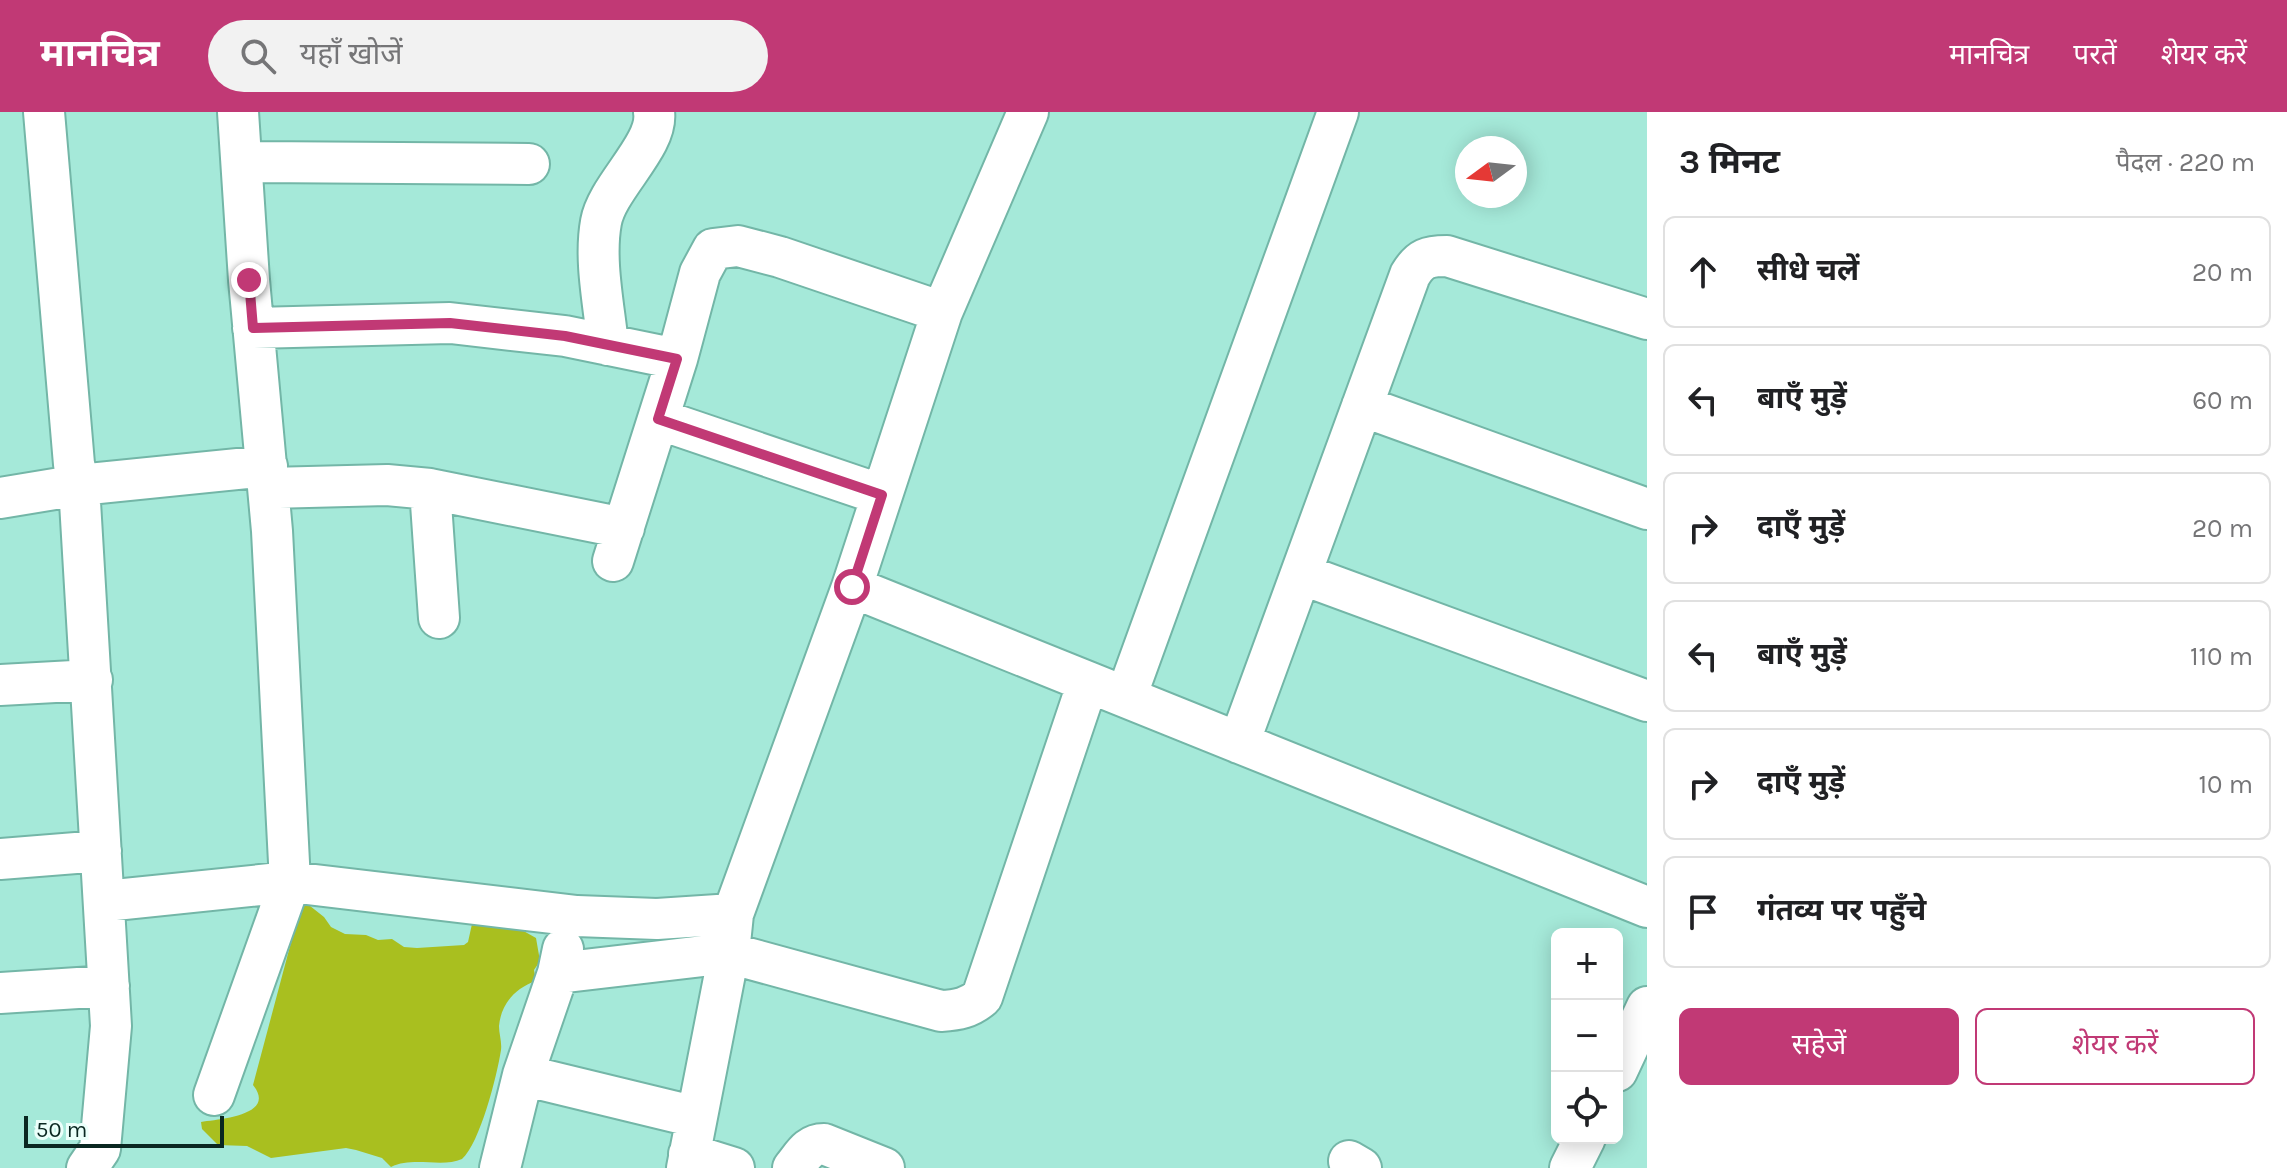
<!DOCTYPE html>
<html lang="hi">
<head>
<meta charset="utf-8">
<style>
  :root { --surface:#fff; --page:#f2f2f2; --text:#202124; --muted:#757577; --line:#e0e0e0; --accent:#c13975 }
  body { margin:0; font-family:Karla,"Noto Sans Devanagari",sans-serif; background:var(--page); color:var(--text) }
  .controls { position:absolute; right:24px; bottom:24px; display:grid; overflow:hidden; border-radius:12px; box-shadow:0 4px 20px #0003 }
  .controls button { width:72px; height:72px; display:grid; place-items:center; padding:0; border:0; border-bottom:2px solid var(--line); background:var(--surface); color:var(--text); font:40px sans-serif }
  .compass { position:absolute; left:1455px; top:24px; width:72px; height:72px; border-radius:50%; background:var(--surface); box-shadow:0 4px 20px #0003; rotate:255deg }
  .scale { position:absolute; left:24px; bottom:20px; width:200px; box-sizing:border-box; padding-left:8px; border:4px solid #0a2721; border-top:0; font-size:22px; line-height:28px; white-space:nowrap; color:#0a2721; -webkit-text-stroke:6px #ebfffa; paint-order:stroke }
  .stop { position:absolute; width:24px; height:24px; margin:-18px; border:6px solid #c13975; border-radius:50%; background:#fff }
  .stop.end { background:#c13975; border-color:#fff; box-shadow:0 2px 8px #0008 }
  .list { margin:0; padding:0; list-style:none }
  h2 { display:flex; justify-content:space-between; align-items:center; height:104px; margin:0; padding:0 32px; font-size:34px }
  h2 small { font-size:26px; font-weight:400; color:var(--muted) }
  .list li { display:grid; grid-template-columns:52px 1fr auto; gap:24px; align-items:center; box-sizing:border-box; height:112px; margin:0 16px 16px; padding:0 16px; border:2px solid var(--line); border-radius:12px }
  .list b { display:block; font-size:30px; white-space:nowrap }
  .list em { font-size:26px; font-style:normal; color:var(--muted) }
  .actions { display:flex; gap:16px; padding:24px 32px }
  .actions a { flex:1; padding:18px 0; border:2px solid var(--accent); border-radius:12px; text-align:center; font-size:28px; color:var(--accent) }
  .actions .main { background:var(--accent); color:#fff }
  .icon { flex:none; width:44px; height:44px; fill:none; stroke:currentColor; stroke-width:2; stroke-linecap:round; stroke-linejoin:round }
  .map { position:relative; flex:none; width:1647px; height:1056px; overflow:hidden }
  header { display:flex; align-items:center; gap:48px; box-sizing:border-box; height:112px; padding:0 40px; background:var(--accent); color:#fff }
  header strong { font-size:38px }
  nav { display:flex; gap:44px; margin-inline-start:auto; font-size:28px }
  .search { width:560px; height:72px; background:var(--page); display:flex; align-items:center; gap:20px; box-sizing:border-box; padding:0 28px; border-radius:44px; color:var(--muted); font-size:30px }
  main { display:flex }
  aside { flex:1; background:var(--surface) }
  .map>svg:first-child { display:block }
  .water { fill:#a9bf1f }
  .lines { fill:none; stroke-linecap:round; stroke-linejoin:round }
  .minor-casing { stroke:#73b6a7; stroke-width:44 }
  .minor { stroke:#fff; stroke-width:40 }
  .route { stroke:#c13975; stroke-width:10 }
</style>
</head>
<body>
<header>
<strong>मानचित्र</strong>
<div class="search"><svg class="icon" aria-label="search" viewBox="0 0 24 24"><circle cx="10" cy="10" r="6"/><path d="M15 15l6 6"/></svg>यहाँ खोजें</div>
<nav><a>मानचित्र</a><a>परतें</a><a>शेयर करें</a></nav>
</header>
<main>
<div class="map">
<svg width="1647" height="1056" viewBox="0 0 1647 1056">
  <rect width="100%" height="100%" fill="#a5e9d9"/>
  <path class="water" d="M 305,790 L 324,805 L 331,815 L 345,822 L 366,823 L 378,828 L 392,827 L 404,835 L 417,836 L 464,833 L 468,830 L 472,812 L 477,808 L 506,809 L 536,826 L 540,849 L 534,858 L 536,869 C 515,876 501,892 499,914 C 499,922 502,930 501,938 C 497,964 480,1031 462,1047 C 442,1056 413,1044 391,1055 L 382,1046 L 356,1038 L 346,1036 L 271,1046 L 247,1034 L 218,1033 L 202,1017 L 201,1010 C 221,1007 277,1003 253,973 L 301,793 Z"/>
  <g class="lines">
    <defs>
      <path id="minor" d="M 44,0 L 74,352 L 79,373 L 111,914 L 100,1037 L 87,1056
        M 242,50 L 529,52
        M 253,216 L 450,211 L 565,224 L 677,247 L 700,161 L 713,137 L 738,134 L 780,145 L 942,200
        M 608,233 C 604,194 594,148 601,110 C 607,75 659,33 654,0
        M 1362,294 L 1647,397
        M 658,307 L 882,383
        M 269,376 L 387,373 L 430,377 L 624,416
        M 430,377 L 439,506
        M 0,386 L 79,373 L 267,354
        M 613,449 L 677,247
        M 1301,462 L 1647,589
        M 852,475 L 1647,795
        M 0,573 L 92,568
        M 1126,585 L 1338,0
        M 1239,631 L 1410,163 C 1420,146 1428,144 1447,144 L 1647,207
        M 0,747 L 101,739
        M 105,789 L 290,770 L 577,804 L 657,807 L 733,802
        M 558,861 L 729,841 L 941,899 C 958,898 969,896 982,885 L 1088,570
        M 0,881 L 109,874
        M 1617,959 L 1647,895
        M 523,963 L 696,1005
        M 214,983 L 290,770 L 272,419 L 249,168 L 238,0
        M 689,1042 L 734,1056
        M 1349,1049 L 1361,1056
        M 500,1056 L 523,963 L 558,861 L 563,837
        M 687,1056 L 729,841 L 733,802 L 852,475 L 942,200 L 1028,0
        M 793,1056 C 803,1044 808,1032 824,1032 L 884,1056
        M 1570,1056 L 1585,1026"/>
    </defs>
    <use href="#minor" class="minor-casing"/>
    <use href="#minor" class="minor"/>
  </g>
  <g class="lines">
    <path class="route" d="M 249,168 L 253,216 L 450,211 L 565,224 L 677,247 L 658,307 L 882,383 L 852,475"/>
  </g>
</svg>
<div class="controls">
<button>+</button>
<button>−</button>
<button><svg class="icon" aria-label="locate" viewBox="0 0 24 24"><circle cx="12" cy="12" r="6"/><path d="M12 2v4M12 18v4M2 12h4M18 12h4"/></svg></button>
</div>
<svg class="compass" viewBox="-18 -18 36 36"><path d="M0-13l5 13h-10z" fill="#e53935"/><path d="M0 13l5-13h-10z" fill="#757577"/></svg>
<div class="scale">50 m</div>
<div class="stop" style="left:852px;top:475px"></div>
<div class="stop end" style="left:249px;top:168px"></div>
</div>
<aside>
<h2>3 मिनट<small>पैदल · 220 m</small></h2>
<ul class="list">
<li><svg class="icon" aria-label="ahead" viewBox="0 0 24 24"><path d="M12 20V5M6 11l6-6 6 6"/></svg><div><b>सीधे चलें</b></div><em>20 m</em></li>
<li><svg class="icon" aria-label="left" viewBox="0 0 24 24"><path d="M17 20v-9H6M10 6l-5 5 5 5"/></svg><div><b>बाएँ मुड़ें</b></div><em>60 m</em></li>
<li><svg class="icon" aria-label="right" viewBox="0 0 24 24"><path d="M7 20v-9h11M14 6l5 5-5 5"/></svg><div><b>दाएँ मुड़ें</b></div><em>20 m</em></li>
<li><svg class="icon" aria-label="left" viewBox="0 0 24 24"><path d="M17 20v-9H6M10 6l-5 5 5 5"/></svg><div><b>बाएँ मुड़ें</b></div><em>110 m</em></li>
<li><svg class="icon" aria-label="right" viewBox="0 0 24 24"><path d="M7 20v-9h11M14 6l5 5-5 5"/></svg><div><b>दाएँ मुड़ें</b></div><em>10 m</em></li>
<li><svg class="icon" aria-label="arrive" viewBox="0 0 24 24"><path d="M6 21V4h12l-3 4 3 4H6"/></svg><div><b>गंतव्य पर पहुँचे</b></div></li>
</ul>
<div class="actions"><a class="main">सहेजें</a><a>शेयर करें</a></div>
</aside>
</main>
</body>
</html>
